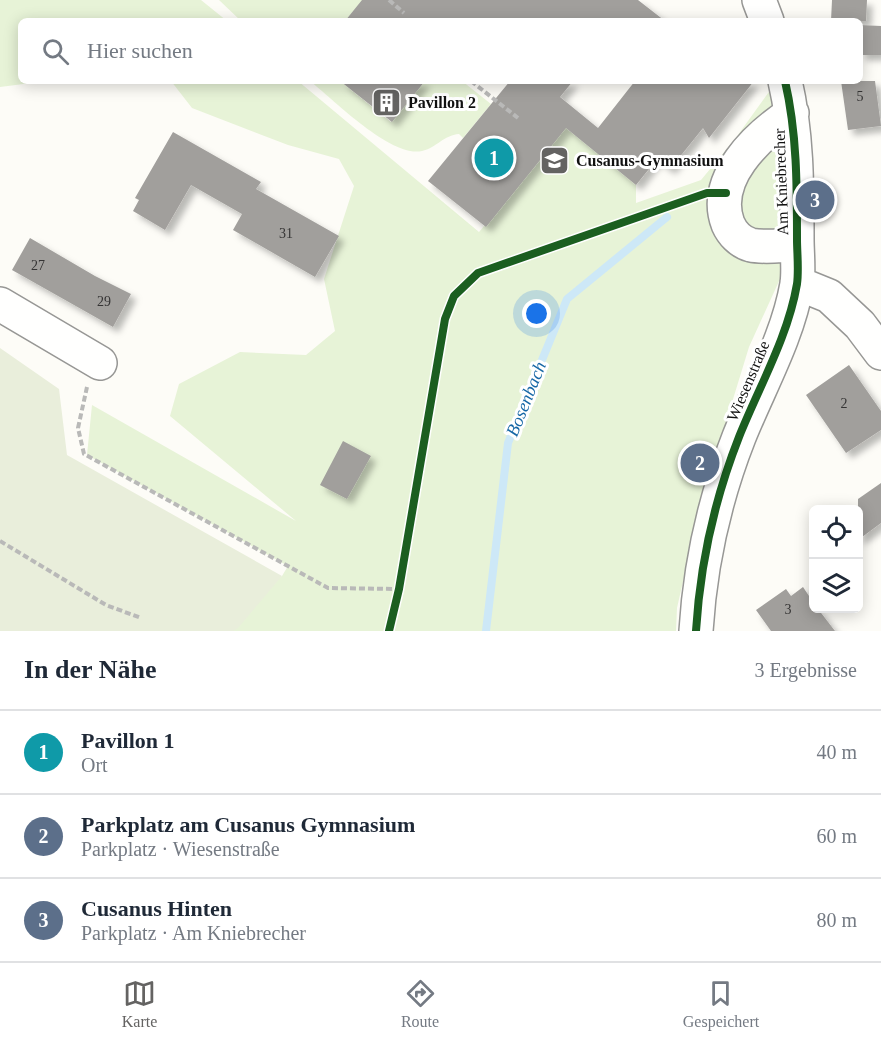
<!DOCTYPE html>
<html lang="de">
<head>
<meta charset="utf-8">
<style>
  :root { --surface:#fff; --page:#f6f6f7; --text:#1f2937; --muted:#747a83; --line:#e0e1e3; --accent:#646362 }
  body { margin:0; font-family:Georgia,serif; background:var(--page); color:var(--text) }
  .controls { position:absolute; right:18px; bottom:18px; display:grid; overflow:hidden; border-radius:9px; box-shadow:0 3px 15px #0003 }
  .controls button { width:54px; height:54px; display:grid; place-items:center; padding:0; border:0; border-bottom:2px solid var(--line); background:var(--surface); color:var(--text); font:30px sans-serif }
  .you { position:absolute; left:537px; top:314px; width:21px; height:21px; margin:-15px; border:4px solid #fff; border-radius:50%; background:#1a73e8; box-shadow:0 0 0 9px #1a73e833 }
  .badge { display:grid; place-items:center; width:39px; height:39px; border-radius:50%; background:var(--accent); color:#fff; font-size:20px; font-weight:700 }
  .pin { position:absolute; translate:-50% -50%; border:3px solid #fff; box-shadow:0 2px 6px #0006 }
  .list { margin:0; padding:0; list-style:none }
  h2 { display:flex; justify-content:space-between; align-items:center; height:78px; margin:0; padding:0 24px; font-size:26px }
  h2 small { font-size:20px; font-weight:400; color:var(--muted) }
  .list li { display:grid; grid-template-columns:39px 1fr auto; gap:18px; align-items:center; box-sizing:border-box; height:84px; padding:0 24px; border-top:2px solid var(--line) }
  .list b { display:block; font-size:22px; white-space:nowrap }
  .list p { margin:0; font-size:20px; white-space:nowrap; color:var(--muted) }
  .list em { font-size:20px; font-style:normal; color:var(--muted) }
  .icon { flex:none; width:33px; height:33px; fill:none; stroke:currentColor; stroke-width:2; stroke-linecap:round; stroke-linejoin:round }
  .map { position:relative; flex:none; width:881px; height:631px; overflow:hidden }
  .search { position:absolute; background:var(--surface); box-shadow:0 3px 15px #0003; left:18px; right:18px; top:18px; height:66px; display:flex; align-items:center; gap:15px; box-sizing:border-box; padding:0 21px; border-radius:9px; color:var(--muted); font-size:22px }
  .sheet { height:330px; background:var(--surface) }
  nav { display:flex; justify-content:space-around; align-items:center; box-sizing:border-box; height:84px; border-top:2px solid var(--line); background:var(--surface); font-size:16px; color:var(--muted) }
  nav a { display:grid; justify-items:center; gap:3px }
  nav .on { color:var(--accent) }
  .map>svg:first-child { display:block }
  .green { fill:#e7f3d7 }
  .cemetery { fill:#e9eedb }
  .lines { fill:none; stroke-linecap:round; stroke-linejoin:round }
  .stream { stroke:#cde8f7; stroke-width:8 }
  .building { fill:#a19f9c; filter:url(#shadow) }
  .minor-casing { stroke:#979795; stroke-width:36 }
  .path { stroke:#b9b9b8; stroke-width:4; stroke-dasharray:6 3; stroke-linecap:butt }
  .minor { stroke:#fffffe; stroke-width:33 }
  .cycleway-casing { stroke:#fff; stroke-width:11 }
  .cycleway { stroke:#1b5e20; stroke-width:8 }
  .labels { text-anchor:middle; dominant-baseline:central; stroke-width:6; stroke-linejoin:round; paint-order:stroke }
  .number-label { font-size:14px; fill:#353434 }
  .poi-label { font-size:16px; font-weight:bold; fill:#111; stroke:#fff; text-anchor:start }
  .street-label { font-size:16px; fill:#111; stroke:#fff }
  .water-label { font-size:18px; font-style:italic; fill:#1768a6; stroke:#fff }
</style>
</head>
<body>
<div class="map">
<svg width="881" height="631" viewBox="0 0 881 631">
  <defs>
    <filter id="shadow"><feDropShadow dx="5.5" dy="5.5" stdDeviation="3" flood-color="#0004"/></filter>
  </defs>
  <rect width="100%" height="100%" fill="#fdfcf7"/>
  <path class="green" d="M 0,0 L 201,0 L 227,21 L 21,21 L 21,81 L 47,81 L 0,87 Z
    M 219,0 L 363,0 L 345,21 L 241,21 Z
    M 171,81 L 298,81 L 479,232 L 548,151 L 544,110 L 636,185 L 636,203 L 701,180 L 735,139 L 776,82 L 783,237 L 780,279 L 749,347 L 700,507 L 677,608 L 676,631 L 215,631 L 282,576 L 288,566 L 87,455 L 92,405 L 296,521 L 170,416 L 179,384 L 240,352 L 306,355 L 335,331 L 324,279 L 354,186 L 339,159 L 288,145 L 192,108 Z
    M 310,81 L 340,81 L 391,122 L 425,81 L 462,81 L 491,104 L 463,138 L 459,134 C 444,135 436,148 422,151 C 391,158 334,100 310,81 Z"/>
  <path class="cemetery" d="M 0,348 L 59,389 L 67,455 L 282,576 L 238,628 L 233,631 L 0,631 Z"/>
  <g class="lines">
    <path class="stream" d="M 486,631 L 508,443 L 567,299 L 667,217"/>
  </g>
  <path class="building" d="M 362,0 L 638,0 L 665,21 L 345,21 Z
    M 832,0 L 867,0 L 866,21 L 831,21 Z
    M 860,25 L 881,26 L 881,55 L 860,55 Z
    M 340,81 L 425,81 L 392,122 Z
    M 510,81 L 573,81 L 560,97 L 598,128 L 635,81 L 754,81 L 709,138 L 703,128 L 670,169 L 657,159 L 636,185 L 566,128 L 486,227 L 428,181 Z
    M 841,81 L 875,81 L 881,126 L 848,130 Z
    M 173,132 L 261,182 L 256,189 L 339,236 L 315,277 L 233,230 L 242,214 L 191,185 L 165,230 L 133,211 L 139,200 L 135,198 Z
    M 30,238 L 95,276 L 131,294 L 113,327 L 12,270 Z
    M 849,365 L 881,411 L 881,430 L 846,453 L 806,395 Z
    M 343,441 L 371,456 L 347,499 L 320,485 Z
    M 881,483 L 881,523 L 858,540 L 858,499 Z
    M 803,587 L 813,602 L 813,609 L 818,609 L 835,631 L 771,631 L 756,610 L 786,589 L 791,596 Z"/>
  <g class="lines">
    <defs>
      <path id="minor" d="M 759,0 L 767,21
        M 792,113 C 757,136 711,179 728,224 C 732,233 740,242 751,245 C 764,248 783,245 797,245
        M 797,283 L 829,296 L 860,325 L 881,353
        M 0,304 L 100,363
        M 696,631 C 700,566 715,498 739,437 C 759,387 788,337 797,284 C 799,270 797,253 797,239 C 797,185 797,133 785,81"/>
    </defs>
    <use href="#minor" class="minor-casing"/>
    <path class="path" d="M 389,0 L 404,13
      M 471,81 L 518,118
      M 87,387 L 78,428 L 84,454 L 328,588 L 399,589
      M 0,541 L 106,605 L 141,618"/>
    <use href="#minor" class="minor"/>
    <defs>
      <path id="cycleway" d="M 389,631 L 399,589 L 445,319 L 454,296 L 478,273 L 707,193 L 726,193
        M 696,631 C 700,566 715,498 739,437 C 759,387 788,337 797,284 C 799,270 797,253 797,239 C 797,185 797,133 785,81"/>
    </defs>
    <use href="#cycleway" class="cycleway-casing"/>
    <use href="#cycleway" class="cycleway"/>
  </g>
  <defs>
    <symbol id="building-square" viewBox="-11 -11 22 22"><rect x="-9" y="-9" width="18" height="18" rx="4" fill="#646362" stroke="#fff"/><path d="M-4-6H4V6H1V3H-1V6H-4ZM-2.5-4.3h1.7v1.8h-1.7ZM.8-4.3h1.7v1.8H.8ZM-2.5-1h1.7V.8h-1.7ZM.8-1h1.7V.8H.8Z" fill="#fff"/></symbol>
    <symbol id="school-square" viewBox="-11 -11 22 22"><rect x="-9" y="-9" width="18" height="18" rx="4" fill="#646362" stroke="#fff"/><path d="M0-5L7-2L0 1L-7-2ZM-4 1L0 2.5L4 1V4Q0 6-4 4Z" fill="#fff"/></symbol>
  </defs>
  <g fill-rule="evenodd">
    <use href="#building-square" x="370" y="86" width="33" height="33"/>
    <use href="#school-square" x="538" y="144" width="33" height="33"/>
  </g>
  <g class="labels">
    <g class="number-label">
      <text x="860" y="96">5</text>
      <text x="286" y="233">31</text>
      <text x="38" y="265">27</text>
      <text x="104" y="301">29</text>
      <text x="844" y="403">2</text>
      <text x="788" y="609">3</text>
    </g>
    <g class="poi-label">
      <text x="408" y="102">Pavillon 2</text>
      <text x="576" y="160">Cusanus-Gymnasium</text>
    </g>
    <g class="street-label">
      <text transform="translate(781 182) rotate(-92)">Am Kniebrecher</text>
      <text transform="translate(748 381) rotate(-67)">Wiesenstraße</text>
    </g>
    <g class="water-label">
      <text transform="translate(526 399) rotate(-68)">Bosenbach</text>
    </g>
  </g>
</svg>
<div class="controls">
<button><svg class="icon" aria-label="locate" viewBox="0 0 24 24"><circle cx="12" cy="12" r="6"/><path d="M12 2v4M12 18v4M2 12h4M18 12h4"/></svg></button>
<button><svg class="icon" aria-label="layers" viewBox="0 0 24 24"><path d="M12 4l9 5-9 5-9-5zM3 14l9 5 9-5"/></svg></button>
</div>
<div class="you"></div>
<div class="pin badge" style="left:494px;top:158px;background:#0f9aa8">1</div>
<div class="pin badge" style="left:700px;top:463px;background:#5c6f8a">2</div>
<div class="pin badge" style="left:815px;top:200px;background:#5c6f8a">3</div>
<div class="search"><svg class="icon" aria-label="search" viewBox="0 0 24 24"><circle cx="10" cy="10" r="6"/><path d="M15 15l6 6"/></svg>Hier suchen</div>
</div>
<section class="sheet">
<h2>In der Nähe<small>3 Ergebnisse</small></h2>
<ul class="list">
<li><span class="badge" style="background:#0f9aa8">1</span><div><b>Pavillon 1</b><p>Ort</p></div><em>40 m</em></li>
<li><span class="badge" style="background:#5c6f8a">2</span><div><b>Parkplatz am Cusanus Gymnasium</b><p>Parkplatz · Wiesenstraße</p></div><em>60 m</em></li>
<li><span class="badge" style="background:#5c6f8a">3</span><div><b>Cusanus Hinten</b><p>Parkplatz · Am Kniebrecher</p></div><em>80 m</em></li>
</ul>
</section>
<nav>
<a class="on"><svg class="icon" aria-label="map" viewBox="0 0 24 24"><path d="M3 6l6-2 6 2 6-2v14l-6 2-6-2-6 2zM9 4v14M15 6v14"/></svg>Karte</a>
<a><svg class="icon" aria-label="directions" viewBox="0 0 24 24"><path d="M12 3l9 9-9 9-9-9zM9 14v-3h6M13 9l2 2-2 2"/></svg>Route</a>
<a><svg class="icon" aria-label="saved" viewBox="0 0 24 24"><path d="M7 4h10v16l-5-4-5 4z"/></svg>Gespeichert</a>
</nav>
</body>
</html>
